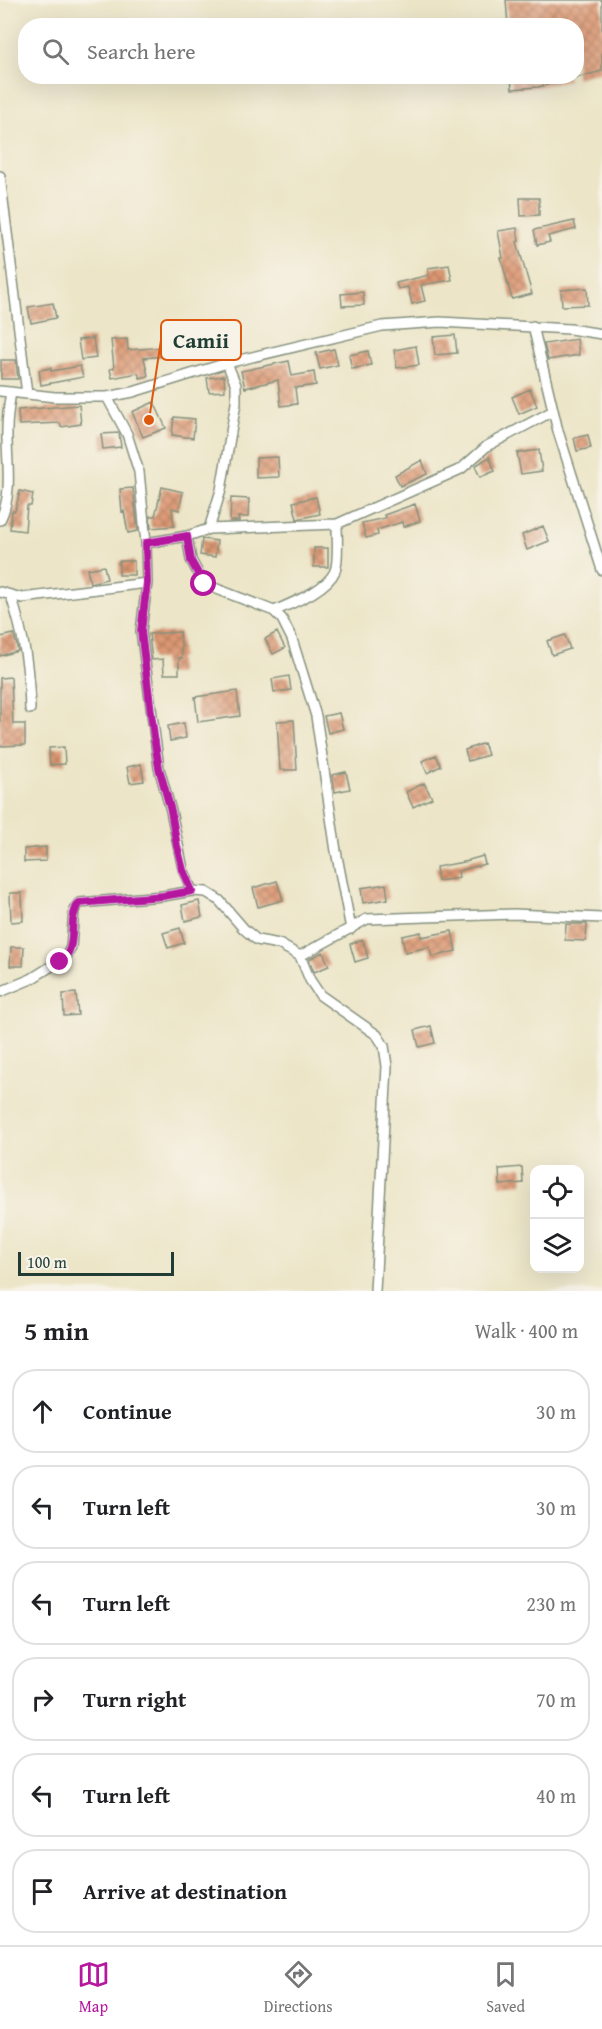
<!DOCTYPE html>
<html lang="en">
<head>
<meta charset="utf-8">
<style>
  :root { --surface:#fff; --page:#f2f2f2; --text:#202124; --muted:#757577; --line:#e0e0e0; --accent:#b5179e }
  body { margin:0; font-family:"Gentium Book Plus",serif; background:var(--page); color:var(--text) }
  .controls { position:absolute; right:18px; bottom:18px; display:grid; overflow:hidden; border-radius:12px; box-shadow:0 6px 24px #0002 }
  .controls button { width:54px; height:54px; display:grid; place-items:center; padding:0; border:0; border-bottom:2px solid var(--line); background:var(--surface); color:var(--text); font:30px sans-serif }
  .scale { position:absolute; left:18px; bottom:15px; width:156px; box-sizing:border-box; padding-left:6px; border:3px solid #1f3d34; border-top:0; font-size:16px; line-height:21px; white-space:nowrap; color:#1f3d34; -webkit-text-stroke:4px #f7f3e8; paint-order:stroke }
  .stop { position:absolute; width:18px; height:18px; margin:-14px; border:4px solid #b5179e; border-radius:50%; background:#fff }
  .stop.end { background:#b5179e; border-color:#fff; box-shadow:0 2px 6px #0008 }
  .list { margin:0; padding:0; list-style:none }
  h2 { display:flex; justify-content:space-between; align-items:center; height:78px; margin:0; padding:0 24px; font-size:26px }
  h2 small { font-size:20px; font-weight:400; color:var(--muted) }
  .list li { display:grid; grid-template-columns:39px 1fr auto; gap:18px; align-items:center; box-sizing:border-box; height:84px; margin:0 12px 12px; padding:0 12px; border:2px solid var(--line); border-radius:24px }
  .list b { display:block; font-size:22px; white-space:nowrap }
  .list em { font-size:20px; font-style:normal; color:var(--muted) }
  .icon { flex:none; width:33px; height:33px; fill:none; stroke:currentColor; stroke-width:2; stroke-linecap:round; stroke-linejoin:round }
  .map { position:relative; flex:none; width:602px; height:1291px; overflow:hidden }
  .search { position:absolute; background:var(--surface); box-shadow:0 6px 24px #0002; left:18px; right:18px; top:18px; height:66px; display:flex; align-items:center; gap:15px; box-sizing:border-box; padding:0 21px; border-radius:24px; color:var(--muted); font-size:22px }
  .sheet { height:654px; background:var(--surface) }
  nav { display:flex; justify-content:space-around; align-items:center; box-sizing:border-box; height:84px; border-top:2px solid var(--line); background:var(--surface); font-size:16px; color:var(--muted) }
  nav a { display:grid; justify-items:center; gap:3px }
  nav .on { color:var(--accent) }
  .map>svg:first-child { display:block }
  .building { fill:url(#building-cross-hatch) }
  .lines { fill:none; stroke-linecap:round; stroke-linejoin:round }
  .minor-casing { stroke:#86917e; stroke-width:12 }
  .minor { stroke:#fff; stroke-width:9 }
  .route { stroke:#b5179e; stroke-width:8 }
  .leader { fill:none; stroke:#de580e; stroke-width:2 }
  .callout-dot { fill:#de580e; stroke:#f7f3e8; stroke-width:2 }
  .callout { fill:#f7f3e8; stroke:#de580e; stroke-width:2 }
  .callout-label { font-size:22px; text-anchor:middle; font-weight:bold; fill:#1f3d34 }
</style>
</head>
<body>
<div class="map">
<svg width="602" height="1291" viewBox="0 0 602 1291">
  <defs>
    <pattern id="building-cross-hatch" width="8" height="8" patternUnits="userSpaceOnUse" patternTransform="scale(1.5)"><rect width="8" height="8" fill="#dd9873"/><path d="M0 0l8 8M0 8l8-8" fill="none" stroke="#b37d5f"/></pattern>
  </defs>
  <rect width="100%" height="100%" fill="#f7f3e8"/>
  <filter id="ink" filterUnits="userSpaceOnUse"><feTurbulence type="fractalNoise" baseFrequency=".0167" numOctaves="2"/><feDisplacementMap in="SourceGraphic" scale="12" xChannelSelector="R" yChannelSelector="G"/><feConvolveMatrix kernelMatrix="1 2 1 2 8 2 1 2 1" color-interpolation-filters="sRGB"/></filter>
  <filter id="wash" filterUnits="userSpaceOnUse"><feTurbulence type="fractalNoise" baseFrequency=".008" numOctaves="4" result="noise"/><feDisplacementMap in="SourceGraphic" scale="24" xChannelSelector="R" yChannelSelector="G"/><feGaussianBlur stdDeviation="1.35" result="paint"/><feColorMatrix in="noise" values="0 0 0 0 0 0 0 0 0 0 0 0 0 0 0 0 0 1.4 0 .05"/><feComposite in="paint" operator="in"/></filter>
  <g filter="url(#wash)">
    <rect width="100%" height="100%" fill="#ece5c7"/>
    <g id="blocks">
      <path class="building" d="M 506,0 L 602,0 L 602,71 L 576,78 L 576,26 L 508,26 Z
        M 511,76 L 568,76 L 568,80 L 538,87 L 512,89 Z
        M 520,198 L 539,198 L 539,215 L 521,216 Z
        M 574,221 L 576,229 L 548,236 L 550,242 L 537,245 L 534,230 Z
        M 517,228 L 519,241 L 517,242 L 532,294 L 512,299 L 501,258 L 503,258 L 498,231 Z
        M 449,265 L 452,280 L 421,285 L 425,301 L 412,304 L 408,287 L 398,289 L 396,283 L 429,275 L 428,268 Z
        M 587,288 L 588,305 L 562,306 L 561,290 Z
        M 363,292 L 364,305 L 342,306 L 341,294 Z
        M 53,303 L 56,318 L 31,323 L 28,307 Z
        M 455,335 L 457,353 L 435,355 L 433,337 Z
        M 93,338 L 96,358 L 81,360 L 78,340 Z
        M 127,339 L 128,350 L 164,347 L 165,356 L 144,358 L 148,376 L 140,378 L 138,373 L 112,378 L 110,369 L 114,368 L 111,340 Z
        M 577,339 L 579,355 L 548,360 L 544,344 Z
        M 416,346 L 419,365 L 397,368 L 394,350 Z
        M 334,349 L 338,365 L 320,369 L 316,353 Z
        M 368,351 L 371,365 L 352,369 L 349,355 Z
        M 1,360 L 16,360 L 18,379 L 1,379 Z
        M 289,361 L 292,376 L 314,372 L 316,385 L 295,388 L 297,404 L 281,406 L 278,380 L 245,388 L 241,371 Z
        M 80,366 L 83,377 L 41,385 L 39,370 L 51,368 L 51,371 Z
        M 224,376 L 225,391 L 209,392 L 207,378 Z
        M 530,389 L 537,406 L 519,414 L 512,397 Z
        M 154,402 L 166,428 L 143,437 L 132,412 Z
        M 79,405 L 81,424 L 61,427 L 60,423 L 19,425 L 18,410 Z
        M 174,417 L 195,419 L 193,438 L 172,435 Z
        M 119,433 L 121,447 L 103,449 L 101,434 Z
        M 588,435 L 591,448 L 577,451 L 574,438 Z
        M 539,450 L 542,471 L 521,474 L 517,453 Z
        M 278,457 L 279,477 L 256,478 L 256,458 Z
        M 489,457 L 495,471 L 480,477 L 475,466 Z
        M 422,460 L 427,474 L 400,486 L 395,475 Z
        M 162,487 L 183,492 L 179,510 L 172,508 L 174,526 L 151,528 L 150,516 L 155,516 Z
        M 133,488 L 138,531 L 128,533 L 124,511 L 122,512 L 120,489 Z
        M 20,491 L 33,494 L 31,506 L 27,506 L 25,531 L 10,529 L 12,511 L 15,511 Z
        M 316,497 L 320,514 L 297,519 L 293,502 Z
        M 231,498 L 249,499 L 248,517 L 238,517 L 239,521 L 230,521 Z
        M 415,504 L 420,521 L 403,527 L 402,522 L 377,530 L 378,535 L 366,538 L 362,523 L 385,518 L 384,515 Z
        M 543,526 L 549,541 L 527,550 L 522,535 Z
        M 202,539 L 217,541 L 215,557 L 200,555 Z
        M 314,548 L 328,548 L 328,567 L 314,567 Z
        M 119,561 L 134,561 L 134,575 L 119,575 Z
        M 104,566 L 107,579 L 90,583 L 87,569 Z
        M 180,632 L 182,658 L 179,658 L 179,674 L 164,674 L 163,659 L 152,660 L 149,634 Z
        M 277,632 L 285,648 L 273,654 L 265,639 Z
        M 14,634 L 18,651 L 0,656 L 0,637 Z
        M 565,635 L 570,649 L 552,655 L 547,641 Z
        M 289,676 L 291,690 L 274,692 L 272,679 Z
        M 11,677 L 13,724 L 25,724 L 25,745 L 0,746 L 0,678 Z
        M 237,691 L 240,716 L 198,722 L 195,697 Z
        M 339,713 L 343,729 L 328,733 L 324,716 Z
        M 294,720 L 297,770 L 280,770 L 277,721 Z
        M 184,723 L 186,738 L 170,741 L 168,726 Z
        M 484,743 L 488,755 L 468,761 L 465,750 Z
        M 64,747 L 65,764 L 50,765 L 49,748 Z
        M 436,755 L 441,766 L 427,773 L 422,761 Z
        M 141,764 L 144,781 L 130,783 L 127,767 Z
        M 346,772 L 350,789 L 335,792 L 332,775 Z
        M 424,783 L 432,798 L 413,807 L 406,792 Z
        M 46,847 L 46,861 L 24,862 L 24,849 Z
        M 483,856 L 485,864 L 458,871 L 459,878 L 438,881 L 436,867 L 469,861 L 469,860 Z
        M 277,881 L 283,900 L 258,907 L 253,888 Z
        M 386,884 L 388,899 L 363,903 L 361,888 Z
        M 10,893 L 22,893 L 23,921 L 11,922 Z
        M 199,901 L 202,917 L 185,921 L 182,905 Z
        M 566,924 L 587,924 L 586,941 L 565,940 Z
        M 180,928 L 184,943 L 168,948 L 163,933 Z
        M 452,931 L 456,951 L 432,957 L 430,947 L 405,952 L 402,936 L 421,932 L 421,937 Z
        M 363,940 L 368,958 L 355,962 L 350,944 Z
        M 11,947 L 24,947 L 23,966 L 10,966 Z
        M 323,952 L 329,966 L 314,972 L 309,959 Z
        M 76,993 L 78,1015 L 64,1016 L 63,994 Z
        M 431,1026 L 435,1043 L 419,1047 L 415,1030 Z
        M 522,1167 L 523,1183 L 500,1185 L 499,1169 Z"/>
    </g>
  </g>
  <g filter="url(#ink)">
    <use href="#blocks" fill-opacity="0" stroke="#86917e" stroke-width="1.5"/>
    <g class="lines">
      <defs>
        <path id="minor" d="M 0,176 L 27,394
          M 533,326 L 558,431 L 602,570
          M 0,391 L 55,397 L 107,397 L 133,392 L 227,363 L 382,326 L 440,322 L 570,329 L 602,334
          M 107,397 L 127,434 L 139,472 L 146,543 L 147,583 L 141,631 L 159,768 L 171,811 L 183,869 L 192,891 L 206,892 L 219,900 L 244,929 L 257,940 L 279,944 L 300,956 L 310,980 L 320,995 L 377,1035 L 384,1046 L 387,1066 L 375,1291
          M 0,520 C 14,493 6,459 7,430 C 7,417 9,404 11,392
          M 209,529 L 337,524
          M 187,536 L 191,560 L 204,584 L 274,611 L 282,619 L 292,639 L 316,716 L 336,851 L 351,929
          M 146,543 L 187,536 L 209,529 L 221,490 L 236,403 L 236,385 L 227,363
          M 0,592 L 22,598 L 147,583
          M 11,596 C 24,636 29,667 30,709
          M 274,611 C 292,603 327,590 335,571 C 339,561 337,536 337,524 L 461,469 L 487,446 L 553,411
          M 300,956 L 367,919 L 514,914 L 602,918
          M 0,992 L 31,979 L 66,957 L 71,947 L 74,910 L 79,903 L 163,896 L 192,891"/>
      </defs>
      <use href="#minor" class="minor-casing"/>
      <use href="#minor" class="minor"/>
    </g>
  </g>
  <g class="lines" filter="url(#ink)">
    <path class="route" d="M 60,962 C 80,948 66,920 79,903 L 163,896 L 192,891 L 183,870 L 177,846 L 171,811 L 159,768 L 154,737 L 141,631 L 147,583 L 146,543 L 187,536 L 191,561 L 204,584"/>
  </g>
  <path class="leader" d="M149 420L161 340"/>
  <circle class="callout-dot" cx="149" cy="420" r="6"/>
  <rect class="callout" x="161" y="320" width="80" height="40" rx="6"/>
  <g class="callout-label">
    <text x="201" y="348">Camii</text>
  </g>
</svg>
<div class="controls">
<button><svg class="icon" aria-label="locate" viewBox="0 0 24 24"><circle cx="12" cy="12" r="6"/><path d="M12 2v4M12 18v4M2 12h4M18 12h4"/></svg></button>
<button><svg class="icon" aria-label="layers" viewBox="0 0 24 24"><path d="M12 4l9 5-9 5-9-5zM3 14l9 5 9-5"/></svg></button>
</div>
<div class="scale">100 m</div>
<div class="stop" style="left:204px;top:584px"></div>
<div class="stop end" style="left:60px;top:962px"></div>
<div class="search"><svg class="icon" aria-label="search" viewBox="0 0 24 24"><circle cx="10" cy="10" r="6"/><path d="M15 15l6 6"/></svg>Search here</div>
</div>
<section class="sheet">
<h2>5 min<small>Walk · 400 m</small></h2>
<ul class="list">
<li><svg class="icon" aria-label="ahead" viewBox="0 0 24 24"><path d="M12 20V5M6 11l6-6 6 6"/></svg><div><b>Continue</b></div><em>30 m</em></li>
<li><svg class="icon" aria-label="left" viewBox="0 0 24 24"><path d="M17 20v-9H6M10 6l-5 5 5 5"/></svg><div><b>Turn left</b></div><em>30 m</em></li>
<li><svg class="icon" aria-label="left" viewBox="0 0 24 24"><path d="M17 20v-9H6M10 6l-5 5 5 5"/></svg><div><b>Turn left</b></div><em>230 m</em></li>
<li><svg class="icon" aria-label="right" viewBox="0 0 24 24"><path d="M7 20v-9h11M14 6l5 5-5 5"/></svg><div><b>Turn right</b></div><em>70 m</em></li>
<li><svg class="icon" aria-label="left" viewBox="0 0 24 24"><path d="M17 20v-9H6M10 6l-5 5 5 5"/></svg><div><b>Turn left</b></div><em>40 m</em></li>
<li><svg class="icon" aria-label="arrive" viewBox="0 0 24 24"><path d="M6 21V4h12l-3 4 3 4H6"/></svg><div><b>Arrive at destination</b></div></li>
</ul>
</section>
<nav>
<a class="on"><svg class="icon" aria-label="map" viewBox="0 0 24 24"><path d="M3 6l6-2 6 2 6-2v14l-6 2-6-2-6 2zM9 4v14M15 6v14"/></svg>Map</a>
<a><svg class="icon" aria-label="directions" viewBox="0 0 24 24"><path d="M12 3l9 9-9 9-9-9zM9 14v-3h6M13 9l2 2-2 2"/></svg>Directions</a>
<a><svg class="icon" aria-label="saved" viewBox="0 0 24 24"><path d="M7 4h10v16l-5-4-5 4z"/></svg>Saved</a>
</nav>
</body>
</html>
